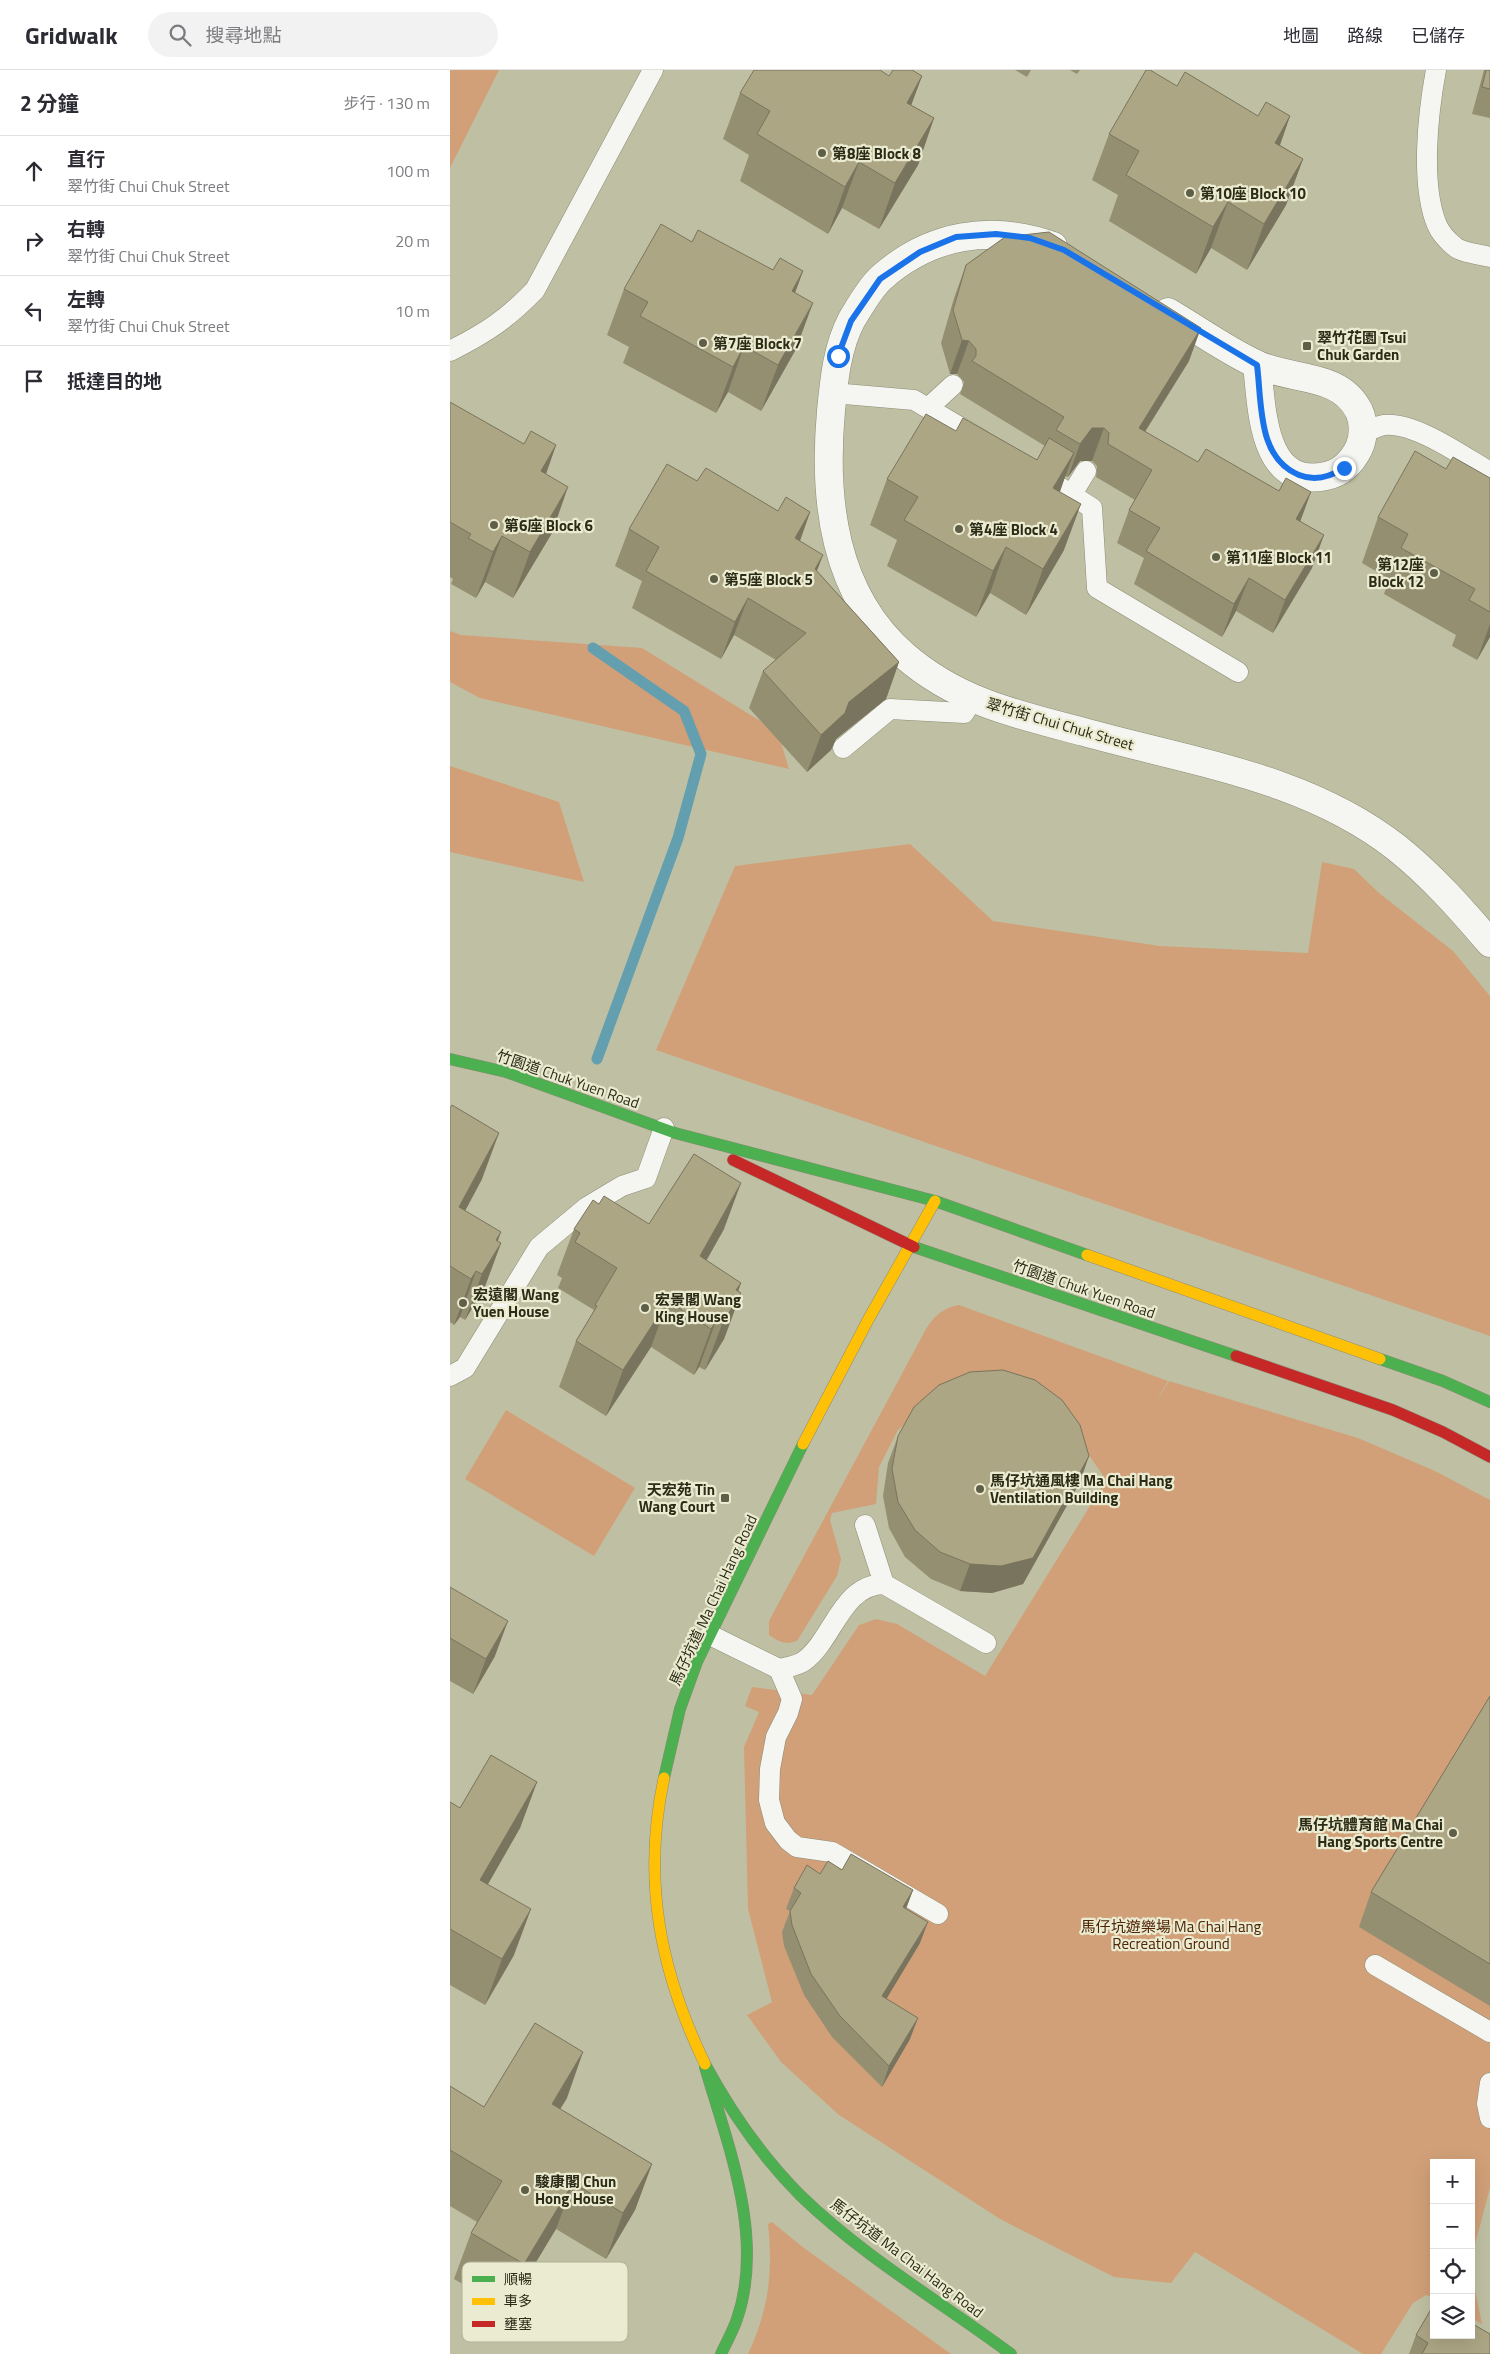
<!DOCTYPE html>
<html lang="zh-TW">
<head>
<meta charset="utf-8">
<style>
  :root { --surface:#fff; --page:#f2f2f3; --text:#2b2b33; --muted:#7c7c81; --line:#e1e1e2 }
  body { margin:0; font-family:"Titillium Web","Noto Sans TC",sans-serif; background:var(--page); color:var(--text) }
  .controls { position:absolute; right:15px; bottom:15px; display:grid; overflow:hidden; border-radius:0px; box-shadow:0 5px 20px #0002 }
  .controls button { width:45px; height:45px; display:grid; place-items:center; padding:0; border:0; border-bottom:1px solid var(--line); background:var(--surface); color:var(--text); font:25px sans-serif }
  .stop { position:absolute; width:15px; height:15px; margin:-11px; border:4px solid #1a73e8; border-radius:50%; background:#fff }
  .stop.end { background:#1a73e8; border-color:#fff; box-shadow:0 1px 5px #0008 }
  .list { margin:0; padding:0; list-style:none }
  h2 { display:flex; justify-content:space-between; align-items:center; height:65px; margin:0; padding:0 20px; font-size:21px }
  h2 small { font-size:16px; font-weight:400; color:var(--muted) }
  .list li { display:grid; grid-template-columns:32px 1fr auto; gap:15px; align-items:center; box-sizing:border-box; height:70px; padding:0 20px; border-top:1px solid var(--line) }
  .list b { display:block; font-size:19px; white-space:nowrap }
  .list p { margin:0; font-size:16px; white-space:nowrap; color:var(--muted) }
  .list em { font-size:16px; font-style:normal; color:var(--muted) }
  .icon { flex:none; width:28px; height:28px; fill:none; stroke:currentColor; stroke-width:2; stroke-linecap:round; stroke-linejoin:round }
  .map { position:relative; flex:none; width:1040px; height:2284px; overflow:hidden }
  header { display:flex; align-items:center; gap:30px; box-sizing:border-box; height:70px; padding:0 25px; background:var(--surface); border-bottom:1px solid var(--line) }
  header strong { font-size:24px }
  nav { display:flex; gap:28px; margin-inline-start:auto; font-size:18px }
  .search { width:350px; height:45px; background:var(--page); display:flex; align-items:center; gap:12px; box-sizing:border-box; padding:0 18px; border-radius:28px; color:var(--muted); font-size:19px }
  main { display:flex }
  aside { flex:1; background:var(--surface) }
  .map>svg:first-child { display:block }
  .green { fill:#d1a078 }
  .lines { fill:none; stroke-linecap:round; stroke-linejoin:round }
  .stream { stroke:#639faf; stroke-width:11 }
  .lane-casing { stroke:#8b8c75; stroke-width:21 }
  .street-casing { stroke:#8b8c75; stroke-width:29 }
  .fast-casing { stroke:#8b8c75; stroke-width:12 }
  .slow-casing { stroke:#8b8c75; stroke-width:12 }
  .jam-casing { stroke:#8b8c75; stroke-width:12 }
  .lane { stroke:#f5f6f1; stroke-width:20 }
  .street { stroke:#f5f6f1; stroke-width:28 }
  .fast { stroke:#4caf50; stroke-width:11 }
  .slow { stroke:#ffc107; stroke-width:11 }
  .jam { stroke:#c62828; stroke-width:11 }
  .wall { fill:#958f72 }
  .shaded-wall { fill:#79745d }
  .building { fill:#ada685; stroke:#79745d }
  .route { stroke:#1a73e8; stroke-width:6 }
  .poi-dot { fill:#5f5f47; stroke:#eaebd0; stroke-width:2 }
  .labels { text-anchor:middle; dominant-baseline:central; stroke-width:4.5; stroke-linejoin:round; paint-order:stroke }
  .poi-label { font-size:15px; font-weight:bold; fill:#2b2b16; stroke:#eaebd0; text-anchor:start }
  .street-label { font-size:15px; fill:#2b2b16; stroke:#eaebd0 }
  .park-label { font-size:15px; fill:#4f2306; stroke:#eaebd0 }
  .key { fill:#eaebd0; stroke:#b1b198; stroke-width:1 }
  .key-label { font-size:14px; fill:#2b2b16 }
</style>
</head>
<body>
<header>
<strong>Gridwalk</strong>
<div class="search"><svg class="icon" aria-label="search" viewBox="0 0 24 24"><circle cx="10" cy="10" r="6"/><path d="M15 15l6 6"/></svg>搜尋地點</div>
<nav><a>地圖</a><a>路線</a><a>已儲存</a></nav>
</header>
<main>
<aside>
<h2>2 分鐘<small>步行 · 130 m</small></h2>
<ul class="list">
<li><svg class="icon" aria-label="ahead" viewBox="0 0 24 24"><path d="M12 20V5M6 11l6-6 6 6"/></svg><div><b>直行</b><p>翠竹街 Chui Chuk Street</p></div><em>100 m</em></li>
<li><svg class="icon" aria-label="right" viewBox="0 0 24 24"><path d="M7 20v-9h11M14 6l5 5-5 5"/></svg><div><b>右轉</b><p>翠竹街 Chui Chuk Street</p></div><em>20 m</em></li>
<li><svg class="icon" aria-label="left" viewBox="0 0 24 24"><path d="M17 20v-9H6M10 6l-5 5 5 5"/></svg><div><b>左轉</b><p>翠竹街 Chui Chuk Street</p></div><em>10 m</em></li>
<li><svg class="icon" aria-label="arrive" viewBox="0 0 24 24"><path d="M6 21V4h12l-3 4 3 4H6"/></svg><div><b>抵達目的地</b></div></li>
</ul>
</aside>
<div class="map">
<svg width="1040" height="2284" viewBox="0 0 1040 2284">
  <rect width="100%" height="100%" fill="#bfc0a3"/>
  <path class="green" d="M 0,0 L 49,0 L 0,98 Z
    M 0,561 L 11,565 L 192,578 L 328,662 L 339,699 L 30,628 L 0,612 Z
    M 0,696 L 109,732 L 134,812 L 0,782 Z
    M 460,774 L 543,851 L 710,876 L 858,883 L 872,792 L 904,799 L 929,823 L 1003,881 L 1040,926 L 1040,1266 L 206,980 L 285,796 Z
    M 509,1235 L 718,1311 L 704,1335 L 719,1311 L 908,1368 L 985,1401 L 1040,1430 L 1040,2118 L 1021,2189 L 1021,2093 L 984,2093 L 984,2228 L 976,2225 L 963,2233 L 931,2284 L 913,2284 L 745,2182 L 721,2213 L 664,2207 L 550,2149 L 389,2045 L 331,1992 L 297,1945 L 322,1932 L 298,1839 L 294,1677 L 309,1642 L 295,1636 L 302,1617 L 362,1625 L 409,1555 L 426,1549 L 447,1554 L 535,1606 L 656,1410 L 634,1378 L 482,1328 L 448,1360 L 429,1397 L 426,1434 L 382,1443 L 380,1450 L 391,1489 L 387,1506 L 347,1571 C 335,1575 329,1572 319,1565 L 319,1551 L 476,1259 C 485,1245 493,1238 509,1235 Z
    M 56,1340 L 185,1418 L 144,1486 L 15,1409 Z
    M 322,2152 L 354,2178 L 501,2284 L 298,2284 C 319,2239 323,2202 318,2154 Z
    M 1021,2201 L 1032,2254 L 1021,2248 Z"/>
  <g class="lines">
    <path class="stream" d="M 143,578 L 234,641 L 251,684 L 228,768 L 147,989"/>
    <defs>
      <path id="lane" d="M 986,0 C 978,43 970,114 987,155 C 990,162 998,171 1004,176 C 1011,183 1030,184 1040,187
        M 0,281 C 36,263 57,249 85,220 L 203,0
        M 383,323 L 464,330 L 532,370
        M 478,338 L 503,315
        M 913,363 C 919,361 927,356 934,355 C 964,351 1014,387 1040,402
        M 589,404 L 642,438 L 647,518 L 788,602
        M 622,424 L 636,401
        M 393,678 L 440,639 L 514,643 L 523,629
        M 0,1306 L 15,1298 L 89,1177 L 137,1137 L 172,1116 L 196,1108 L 214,1058
        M 415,1455 L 434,1514
        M 260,1565 L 329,1599 C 336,1597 348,1596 354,1591 C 384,1569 391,1515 434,1514 L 536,1573
        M 329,1599 L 342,1629 L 338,1643 L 326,1667 L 320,1699 L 319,1730 L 325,1753 L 338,1770 L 347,1777 L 382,1782 L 488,1844
        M 925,1895 L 1040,1962
        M 1040,2013 L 1037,2034 L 1040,2048"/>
      <path id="street" d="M 603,176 C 542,154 480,164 431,208 C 420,218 410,236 402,249 C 387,277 384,310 381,341 C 373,429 383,524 455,586 C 508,632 569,645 634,662 C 741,692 857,707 947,778 C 982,806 1011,839 1040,873
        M 718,242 C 747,259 776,280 806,294 C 840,311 890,302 909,341 C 914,352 914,367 909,378 C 902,392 891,403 876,406 C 811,420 812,336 807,295"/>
      <path id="fast" d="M 0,989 L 56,1002 L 225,1063 L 485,1131 L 637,1185
        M 464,1177 L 786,1286
        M 930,1289 L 993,1311 L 1040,1332
        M 214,1708 L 230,1639 L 247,1592 L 353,1374
        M 255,1994 C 281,2042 312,2087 351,2126 C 414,2187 491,2232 561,2284
        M 255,1997 C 278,2076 315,2167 287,2249 C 283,2261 276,2273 271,2284"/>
      <path id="slow" d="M 637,1185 L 930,1289
        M 353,1374 L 418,1250 L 485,1131
        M 214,1708 C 192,1810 210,1901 255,1994"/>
      <path id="jam" d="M 283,1090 L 464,1177
        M 786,1286 L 943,1340 L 993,1362 L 1040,1387"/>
    </defs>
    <use href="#lane" class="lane-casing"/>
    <use href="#street" class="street-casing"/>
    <use href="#fast" class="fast-casing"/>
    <use href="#slow" class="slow-casing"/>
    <use href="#jam" class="jam-casing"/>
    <use href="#lane" class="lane"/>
    <use href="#street" class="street"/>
    <use href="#fast" class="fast"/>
    <use href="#slow" class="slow"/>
    <use href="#jam" class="jam"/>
  </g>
  <path class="wall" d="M 565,0 L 581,0 L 577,7 Z
    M 620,0 L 630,0 L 627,4 Z
    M 1034,0 L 1040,0 L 1040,48 L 1022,44 Z
    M 439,6 L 472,6 L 461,35 L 484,48 L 468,95 L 429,159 L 392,138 L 378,164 L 290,111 L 299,85 L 273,69 L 290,23 Z
    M 727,16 L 808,46 L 840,46 L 830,75 L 853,89 L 836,135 L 797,200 L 761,178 L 746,204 L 659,151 L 668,125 L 642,110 L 659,64 Z
    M 242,172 L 323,200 L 353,201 L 345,223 L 346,279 L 311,341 L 278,322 L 266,343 L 173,293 L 179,277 L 157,265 L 174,219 Z
    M 516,195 L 739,291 L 695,362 L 850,452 L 862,498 L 823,563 L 786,541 L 772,567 L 684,514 L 694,488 L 667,473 L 679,440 L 685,430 L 646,407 L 647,396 L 642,391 L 630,391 L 618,407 L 615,406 L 610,422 L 614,480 L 576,545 L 540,523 L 526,547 L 437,496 L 447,470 L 420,455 L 437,409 L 506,361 L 587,390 L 595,376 L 510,324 L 514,312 L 507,304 L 500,304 L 491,273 L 504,228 Z
    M 0,333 L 74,374 L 106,375 L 96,404 L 102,463 L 63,528 L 35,512 L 26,528 L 1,514 L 3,509 L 0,507 Z
    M 996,399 L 1040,408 L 1040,567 L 1027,590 L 1002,576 L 1006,565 L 934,524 L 939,509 L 912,493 L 928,447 Z
    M 247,411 L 328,441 L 360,442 L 350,471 L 367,501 L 449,592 L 436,629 L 386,669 L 381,680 L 357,702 L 299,638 L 313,601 L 326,590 L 284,565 L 271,589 L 182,538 L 192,511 L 165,496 L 179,459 Z
    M 0,1038 L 32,1109 L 15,1141 L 48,1171 L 51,1173 L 34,1219 L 15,1250 L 10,1247 L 4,1255 L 0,1252 Z
    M 149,1134 L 199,1154 L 274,1159 L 256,1191 L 291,1213 L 288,1221 L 291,1223 L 274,1269 L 255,1300 L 249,1297 L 244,1305 L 201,1277 L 156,1346 L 109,1317 L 126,1271 L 141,1246 L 144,1240 L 108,1218 L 112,1208 L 107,1205 L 124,1159 Z
    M 448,1366 L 630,1412 L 573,1514 L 542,1523 L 510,1521 L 481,1509 L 455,1487 L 439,1458 L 433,1426 L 438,1393 Z
    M 0,1517 L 45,1586 L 23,1624 L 0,1611 Z
    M 1040,1626 L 1040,1936 L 909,1857 L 921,1822 Z
    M 87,1712 L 70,1758 L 38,1814 L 64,1885 L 35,1935 L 0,1915 L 0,1732 L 10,1738 Z
    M 392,1800 L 463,1820 L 456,1839 L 470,1873 L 436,1929 L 460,1969 L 432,2017 L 382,1967 L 354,1925 L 334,1876 L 332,1862 L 340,1841 L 336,1839 L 344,1818 L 370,1804 Z
    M 0,2016 L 34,2037 L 117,2028 L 110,2039 L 202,2094 L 185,2140 L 156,2189 L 106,2159 L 57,2240 L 4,2209 L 21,2163 L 27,2152 L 0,2136 Z
    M 966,2265 L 1040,2284 L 959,2284 Z"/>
  <path class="shaded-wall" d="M 472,6 L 455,52 L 457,33 Z
    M 840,46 L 824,92 L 825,73 Z
    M 484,48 L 468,95 L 429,159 L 445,113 Z
    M 853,89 L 836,135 L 797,200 L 814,154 Z
    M 409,92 L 392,138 L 378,164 L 395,117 Z
    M 778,132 L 761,178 L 746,204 L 763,157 Z
    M 353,201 L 336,247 L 342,221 Z
    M 363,233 L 346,279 L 311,341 L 328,295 Z
    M 751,258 L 739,291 L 679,387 L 689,358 Z
    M 512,270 L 519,271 L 507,304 L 500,304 Z
    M 294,276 L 278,322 L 266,343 L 283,297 Z
    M 642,358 L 654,358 L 642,391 L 630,391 L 618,407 L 630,374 Z
    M 106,375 L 90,421 L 91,401 Z
    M 624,383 L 607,429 L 603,418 Z
    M 118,417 L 102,463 L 63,528 L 80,482 Z
    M 861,422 L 849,455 L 846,449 Z
    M 631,434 L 614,480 L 576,545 L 593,499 Z
    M 360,442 L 347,479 L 345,468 Z
    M 874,465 L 862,498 L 823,563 L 835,530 Z
    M 52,466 L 35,512 L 26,528 L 43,482 Z
    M 556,477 L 540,523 L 526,547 L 543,501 Z
    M 373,485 L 359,522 L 365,499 Z
    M 799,508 L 786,541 L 772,567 L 784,534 Z
    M 298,528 L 284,565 L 271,589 L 285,552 Z
    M 1040,554 L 1040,567 L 1027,590 Z
    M 449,592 L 436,629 L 386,669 L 381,680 L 357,702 L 371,665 L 399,632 Z
    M 49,1063 L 32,1109 L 0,1169 L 9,1137 Z
    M 291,1113 L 274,1159 L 233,1232 L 250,1186 Z
    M 51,1162 L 42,1188 L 51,1173 L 34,1219 L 15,1250 L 32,1204 L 46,1170 Z
    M 26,1201 L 10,1247 L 4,1255 L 21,1209 Z
    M 291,1213 L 283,1236 L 291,1223 L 274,1269 L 255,1300 L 272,1254 L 286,1220 Z
    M 218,1231 L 201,1277 L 156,1346 L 173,1300 Z
    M 266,1251 L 249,1297 L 244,1305 L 261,1259 Z
    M 639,1386 L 630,1412 L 573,1514 L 542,1523 L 510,1521 L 520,1494 Z
    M 58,1551 L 45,1586 L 23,1624 L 36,1589 Z
    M 87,1712 L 70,1758 L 14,1856 L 30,1810 Z
    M 463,1820 L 455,1841 L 453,1837 Z
    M 81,1839 L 64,1885 L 35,1935 L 52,1889 Z
    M 478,1852 L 470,1873 L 425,1948 L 432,1926 Z
    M 468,1948 L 460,1969 L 432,2017 L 439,1996 Z
    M 133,1982 L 117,2028 L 85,2080 L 102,2034 Z
    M 202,2094 L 185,2140 L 156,2189 L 173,2143 Z
    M 123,2113 L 106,2159 L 57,2240 L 74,2194 Z"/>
  <path class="building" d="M 304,0 L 430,0 L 439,6 L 443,0 L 462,0 L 472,6 L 457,33 L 484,48 L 445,113 L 409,92 L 395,117 L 307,64 L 320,41 L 290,23 Z
    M 696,0 L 700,0 L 727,16 L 735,2 L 808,46 L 816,32 L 840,46 L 825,73 L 853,89 L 814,154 L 778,132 L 763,157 L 676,105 L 689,81 L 659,64 Z
    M 1036,0 L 1040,0 L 1040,19 L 1032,17 Z
    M 211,154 L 242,172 L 248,160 L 323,200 L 330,188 L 353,201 L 342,221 L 363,233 L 328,295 L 294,276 L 283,297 L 190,246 L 198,232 L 174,219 Z
    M 599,162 L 751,258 L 689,358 L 748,392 L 756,379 L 829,421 L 836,408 L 861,422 L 846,449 L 874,465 L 835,530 L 799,508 L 784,534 L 696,481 L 710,458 L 679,440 L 702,400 L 658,374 L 659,363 L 654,358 L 642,358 L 630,374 L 606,360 L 614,347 L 522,291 L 526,286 L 526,279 L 519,271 L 512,270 L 503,240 L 516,195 L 555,167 Z
    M 0,333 L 0,332 L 74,374 L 81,361 L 106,375 L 91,401 L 118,417 L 80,482 L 52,466 L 43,482 L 18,468 L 21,464 L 0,452 Z
    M 476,344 L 506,361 L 513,348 L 587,390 L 599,368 L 624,383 L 603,418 L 631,434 L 593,499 L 556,477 L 543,501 L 454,450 L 468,427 L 437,409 Z
    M 965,381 L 996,399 L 1003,387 L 1040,408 L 1040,542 L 1019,530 L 1025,519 L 951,478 L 958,464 L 928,447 Z
    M 217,394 L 247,411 L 256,398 L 328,441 L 336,427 L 360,442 L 345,468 L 373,485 L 365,499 L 449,592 L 399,632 L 395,643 L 371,665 L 313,601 L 356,563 L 298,528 L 285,552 L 196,501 L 209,477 L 179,459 Z
    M 2,1035 L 49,1063 L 9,1137 L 51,1162 L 46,1170 L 51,1173 L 32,1204 L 26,1201 L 21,1209 L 0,1196 L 0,1038 Z
    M 244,1084 L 291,1113 L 250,1186 L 291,1213 L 286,1220 L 291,1223 L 272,1254 L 266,1251 L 261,1259 L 218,1231 L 173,1300 L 126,1271 L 147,1236 L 145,1235 L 167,1198 L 125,1172 L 130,1163 L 124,1159 L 143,1130 L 149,1134 L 154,1126 L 199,1154 Z
    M 553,1300 L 585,1310 L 612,1330 L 630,1355 L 639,1386 L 583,1488 L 551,1496 L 520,1494 L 490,1482 L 465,1460 L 448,1432 L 442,1399 L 448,1366 L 464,1337 L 489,1315 L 520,1302 Z
    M 0,1517 L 58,1551 L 36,1589 L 0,1568 Z
    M 1040,1626 L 1040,1894 L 921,1822 Z
    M 41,1685 L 87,1712 L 30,1810 L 81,1839 L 52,1889 L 0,1859 L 0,1732 L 10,1738 Z
    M 401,1784 L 463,1820 L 453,1837 L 478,1852 L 432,1926 L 468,1948 L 439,1996 L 390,1946 L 361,1904 L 342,1855 L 340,1841 L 351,1823 L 344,1818 L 357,1795 L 370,1804 L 378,1791 L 392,1800 Z
    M 85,1953 L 133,1982 L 102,2034 L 202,2094 L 173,2143 L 123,2113 L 74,2194 L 21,2163 L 52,2111 L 0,2080 L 0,2016 L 34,2037 Z
    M 984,2234 L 984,2265 L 1021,2265 L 1021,2253 L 1040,2264 L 1040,2284 L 972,2284 L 978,2273 L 966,2265 Z"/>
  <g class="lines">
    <path class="route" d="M 388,286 L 401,251 L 430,209 L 470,182 L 506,167 L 546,164 L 580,168 L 614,180 L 807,295 C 812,333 807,388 849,405 C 864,411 880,407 894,398"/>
  </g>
  <g class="poi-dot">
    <circle cx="372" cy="83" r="5"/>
    <circle cx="740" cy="123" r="5"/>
    <circle cx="253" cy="273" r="5"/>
    <rect x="852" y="271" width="10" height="10" rx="2.5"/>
    <circle cx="44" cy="455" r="5"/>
    <circle cx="509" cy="459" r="5"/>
    <circle cx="766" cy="487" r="5"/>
    <circle cx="984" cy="503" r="5"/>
    <circle cx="264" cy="509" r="5"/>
    <circle cx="13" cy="1233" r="5"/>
    <circle cx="195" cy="1238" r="5"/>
    <circle cx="530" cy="1419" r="5"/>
    <rect x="270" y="1423" width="10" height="10" rx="2.5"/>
    <circle cx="1003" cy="1763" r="5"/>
    <circle cx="75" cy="2120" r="5"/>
  </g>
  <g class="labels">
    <g class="poi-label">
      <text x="382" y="83">第8座 Block 8</text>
      <text x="750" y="123">第10座 Block 10</text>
      <text x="867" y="267">翠竹花園 Tsui<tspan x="867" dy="17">Chuk Garden</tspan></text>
      <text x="263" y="273">第7座 Block 7</text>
      <text x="54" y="455">第6座 Block 6</text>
      <text x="519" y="459">第4座 Block 4</text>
      <text x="776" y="487">第11座 Block 11</text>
      <text x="974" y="494" text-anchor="end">第12座<tspan x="974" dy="17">Block 12</tspan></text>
      <text x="274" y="509">第5座 Block 5</text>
      <text x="23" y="1224">宏遠閣 Wang<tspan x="23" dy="17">Yuen House</tspan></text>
      <text x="205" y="1229">宏景閣 Wang<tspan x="205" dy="17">King House</tspan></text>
      <text x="540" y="1410">馬仔坑通風樓 Ma Chai Hang<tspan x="540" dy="17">Ventilation Building</tspan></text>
      <text x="265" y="1419" text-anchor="end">天宏苑 Tin<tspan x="265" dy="17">Wang Court</tspan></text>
      <text x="993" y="1754" text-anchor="end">馬仔坑體育館 Ma Chai<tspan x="993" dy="17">Hang Sports Centre</tspan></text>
      <text x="85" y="2111">駿康閣 Chun<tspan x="85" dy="17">Hong House</tspan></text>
    </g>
    <g class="street-label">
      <text transform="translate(610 654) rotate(16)">翠竹街 Chui Chuk Street</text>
      <text transform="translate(118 1009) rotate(19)">竹園道 Chuk Yuen Road</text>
      <text transform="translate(634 1219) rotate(19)">竹園道 Chuk Yuen Road</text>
      <text transform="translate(263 1530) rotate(-65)">馬仔坑道 Ma Chai Hang Road</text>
      <text transform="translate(457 2188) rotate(37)">馬仔坑道 Ma Chai Hang Road</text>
    </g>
    <g class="park-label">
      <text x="721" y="1856">馬仔坑遊樂場 Ma Chai Hang<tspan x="721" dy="17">Recreation Ground</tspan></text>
    </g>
  </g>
  <rect x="12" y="2192" width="166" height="80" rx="8" class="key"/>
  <rect x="22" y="2206" width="23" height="6" fill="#4caf50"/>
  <rect x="22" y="2228" width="23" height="7" fill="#ffc107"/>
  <rect x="22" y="2251" width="23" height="6" fill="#c62828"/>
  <g class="key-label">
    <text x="54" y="2214">順暢</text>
    <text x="54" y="2236">車多</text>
    <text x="54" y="2259">壅塞</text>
  </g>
</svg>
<div class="controls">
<button>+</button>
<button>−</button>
<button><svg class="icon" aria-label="locate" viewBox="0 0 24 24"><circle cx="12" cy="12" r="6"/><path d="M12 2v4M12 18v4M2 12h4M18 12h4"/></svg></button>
<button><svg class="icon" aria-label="layers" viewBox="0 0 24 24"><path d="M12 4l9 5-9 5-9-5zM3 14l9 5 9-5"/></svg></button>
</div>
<div class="stop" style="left:388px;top:286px"></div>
<div class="stop end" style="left:894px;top:398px"></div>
</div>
</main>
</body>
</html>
